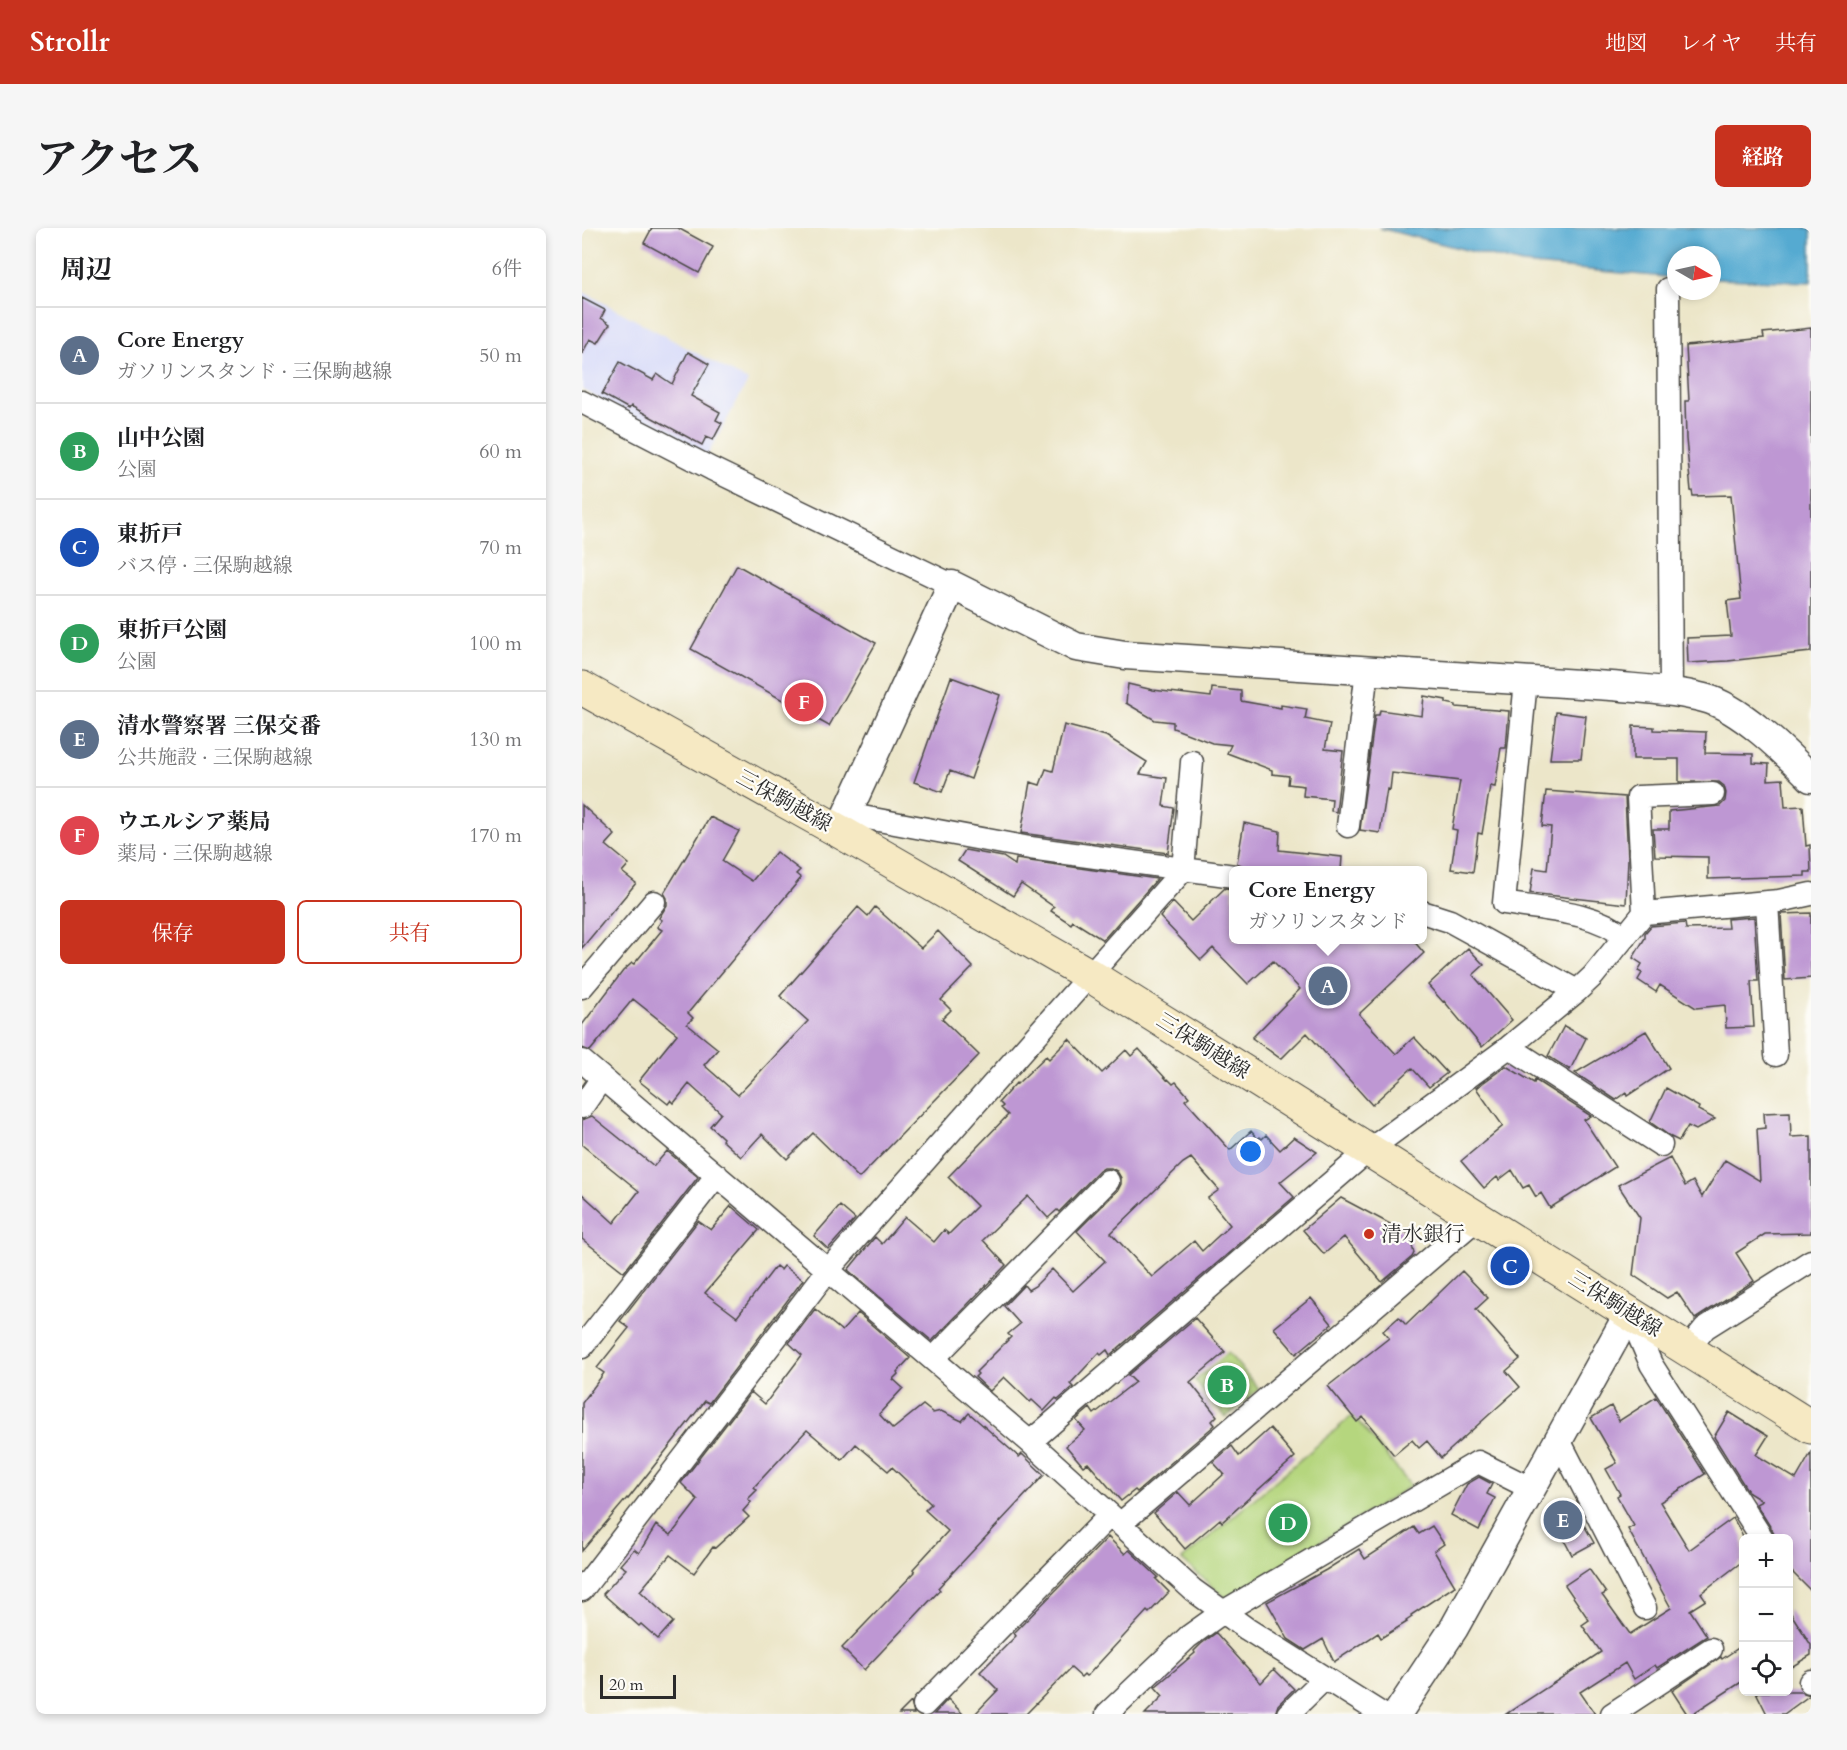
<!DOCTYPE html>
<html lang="ja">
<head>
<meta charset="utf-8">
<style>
  :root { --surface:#fff; --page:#f6f6f6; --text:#202124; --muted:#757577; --line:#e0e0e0; --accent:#c8321e }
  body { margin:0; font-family:Cardo,"Noto Serif JP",serif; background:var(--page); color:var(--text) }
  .controls { position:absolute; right:18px; bottom:18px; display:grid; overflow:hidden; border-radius:9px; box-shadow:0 3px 9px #0003 }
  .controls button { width:54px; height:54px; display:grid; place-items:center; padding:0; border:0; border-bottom:2px solid var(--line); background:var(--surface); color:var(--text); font:30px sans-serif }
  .compass { position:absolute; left:1085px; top:18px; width:54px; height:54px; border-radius:50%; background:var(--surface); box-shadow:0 3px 9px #0003; rotate:99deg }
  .scale { position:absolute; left:18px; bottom:15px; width:76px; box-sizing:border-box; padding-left:6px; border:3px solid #2b2b2b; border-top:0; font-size:16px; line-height:21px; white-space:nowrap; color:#2b2b2b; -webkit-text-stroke:4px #fdfcf7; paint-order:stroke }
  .you { position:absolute; left:669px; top:924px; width:21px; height:21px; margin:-15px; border:4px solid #fff; border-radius:50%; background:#1a73e8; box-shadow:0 0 0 9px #1a73e833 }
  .badge { display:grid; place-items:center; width:39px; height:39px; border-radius:50%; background:var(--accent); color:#fff; font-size:20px; font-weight:700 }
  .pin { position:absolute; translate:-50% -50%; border:3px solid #fff; box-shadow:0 2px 6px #0006 }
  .popup { position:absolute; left:647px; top:638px; width:198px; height:78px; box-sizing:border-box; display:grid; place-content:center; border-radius:9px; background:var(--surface); filter:drop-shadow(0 2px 4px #0005); font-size:20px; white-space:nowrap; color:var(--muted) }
  .popup b { font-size:22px; color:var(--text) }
  .popup::after { content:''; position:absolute; left:50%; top:100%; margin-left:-12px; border:12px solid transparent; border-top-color:var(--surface) }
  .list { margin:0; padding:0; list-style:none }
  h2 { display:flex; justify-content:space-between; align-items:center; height:78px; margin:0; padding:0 24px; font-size:26px }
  h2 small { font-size:20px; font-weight:400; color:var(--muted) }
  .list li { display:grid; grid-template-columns:39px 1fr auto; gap:18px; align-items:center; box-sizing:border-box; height:96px; padding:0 24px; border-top:2px solid var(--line) }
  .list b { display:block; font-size:22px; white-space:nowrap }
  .list p { margin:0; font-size:20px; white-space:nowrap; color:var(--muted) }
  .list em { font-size:20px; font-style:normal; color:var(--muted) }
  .actions { display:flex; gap:12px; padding:18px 24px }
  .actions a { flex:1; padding:14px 0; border:2px solid var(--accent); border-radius:9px; text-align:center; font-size:21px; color:var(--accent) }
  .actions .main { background:var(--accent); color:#fff }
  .icon { flex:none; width:33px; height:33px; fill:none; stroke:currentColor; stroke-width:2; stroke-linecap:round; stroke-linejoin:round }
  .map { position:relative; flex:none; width:1229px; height:1486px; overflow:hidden; border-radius:9px }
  header { display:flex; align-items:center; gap:36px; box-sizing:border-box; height:84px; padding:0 30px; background:var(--accent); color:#fff }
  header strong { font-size:28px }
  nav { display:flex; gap:33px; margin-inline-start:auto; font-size:21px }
  .intro { display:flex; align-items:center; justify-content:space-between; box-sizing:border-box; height:144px; padding:0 36px }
  h1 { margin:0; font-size:42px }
  .button { padding:15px 27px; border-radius:9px; background:var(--accent); color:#fff; font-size:21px; font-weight:700 }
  main { display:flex; gap:36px; padding:0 36px }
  aside { flex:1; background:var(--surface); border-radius:9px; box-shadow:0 3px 9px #0003 }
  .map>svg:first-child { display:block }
  .built { fill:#d4d8f9 }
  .green { fill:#b5d67e; stroke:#708054; stroke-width:1.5 }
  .water { fill:#55aad1; stroke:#406a7e; stroke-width:1.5 }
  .building { fill:#be97d3; fill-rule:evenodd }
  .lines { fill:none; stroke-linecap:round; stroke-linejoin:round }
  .minor-casing { stroke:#484743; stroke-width:25 }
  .tertiary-casing { stroke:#484743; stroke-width:31 }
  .secondary-casing { stroke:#484743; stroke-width:35 }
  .minor { stroke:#fff; stroke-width:22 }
  .tertiary { stroke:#fff; stroke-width:28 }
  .secondary { stroke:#f6e9c3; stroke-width:33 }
  .poi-dot { fill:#c8321e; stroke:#fdfcf7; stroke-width:2 }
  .labels { text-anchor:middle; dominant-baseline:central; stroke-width:4.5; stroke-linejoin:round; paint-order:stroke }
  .street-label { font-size:21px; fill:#2b2b2b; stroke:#fdfcf7 }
  .poi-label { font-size:21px; fill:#2b2b2b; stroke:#fdfcf7; text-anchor:start }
</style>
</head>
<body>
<header>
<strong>Strollr</strong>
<nav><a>地図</a><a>レイヤ</a><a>共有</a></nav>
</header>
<div class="intro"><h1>アクセス</h1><a class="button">経路</a></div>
<main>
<aside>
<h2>周辺<small>6件</small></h2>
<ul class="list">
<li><span class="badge" style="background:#5c6f8a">A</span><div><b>Core Energy</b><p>ガソリンスタンド · 三保駒越線</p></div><em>50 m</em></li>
<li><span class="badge" style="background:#2e9e5b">B</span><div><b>山中公園</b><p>公園</p></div><em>60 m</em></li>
<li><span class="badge" style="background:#1a4fb4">C</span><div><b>東折戸</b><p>バス停 · 三保駒越線</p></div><em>70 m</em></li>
<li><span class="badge" style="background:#2e9e5b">D</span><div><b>東折戸公園</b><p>公園</p></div><em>100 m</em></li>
<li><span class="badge" style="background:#5c6f8a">E</span><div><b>清水警察署 三保交番</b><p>公共施設 · 三保駒越線</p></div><em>130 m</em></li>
<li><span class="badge" style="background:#e0444e">F</span><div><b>ウエルシア薬局</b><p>薬局 · 三保駒越線</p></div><em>170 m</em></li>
</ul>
<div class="actions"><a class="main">保存</a><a>共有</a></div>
</aside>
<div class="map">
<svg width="1229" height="1486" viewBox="0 0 1229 1486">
  <rect width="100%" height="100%" fill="#fdfcf7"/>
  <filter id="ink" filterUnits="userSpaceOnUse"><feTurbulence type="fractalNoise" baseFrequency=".0167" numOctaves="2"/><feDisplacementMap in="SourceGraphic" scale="12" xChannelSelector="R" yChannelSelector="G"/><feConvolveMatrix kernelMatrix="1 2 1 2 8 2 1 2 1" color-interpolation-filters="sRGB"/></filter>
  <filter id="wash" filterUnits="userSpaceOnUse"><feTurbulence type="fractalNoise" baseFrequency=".008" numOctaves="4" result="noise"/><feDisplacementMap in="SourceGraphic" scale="24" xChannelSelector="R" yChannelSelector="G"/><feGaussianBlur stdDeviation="1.35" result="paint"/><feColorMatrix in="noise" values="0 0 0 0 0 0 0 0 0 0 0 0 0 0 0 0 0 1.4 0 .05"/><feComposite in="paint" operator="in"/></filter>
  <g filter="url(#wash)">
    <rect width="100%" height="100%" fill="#ece6c9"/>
    <path class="built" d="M 0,63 L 166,153 L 124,230 L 0,161 Z"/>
    <path class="green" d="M 646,1125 L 677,1161 L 644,1189 L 613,1153 Z
      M 771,1187 L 829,1258 L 645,1371 L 600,1332 Z"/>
    <path class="water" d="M 797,0 L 1229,0 L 1229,54 L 1130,51 L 1130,27 L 1094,27 L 1094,50 L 940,36 Z"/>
    <g id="blocks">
      <path class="building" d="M 70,0 L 96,0 L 131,19 L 117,45 L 62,15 Z
        M 0,70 L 23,82 L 19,90 L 28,96 L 16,115 L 8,111 L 0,126 Z
        M 1229,100 L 1229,424 L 1146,433 L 1106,435 L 1105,410 L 1149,408 L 1145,373 L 1159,371 L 1149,267 L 1111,268 L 1110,263 L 1109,263 L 1104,211 L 1103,173 L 1107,173 L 1104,118 L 1182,110 L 1181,105 Z
        M 106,124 L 127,136 L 109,168 L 138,184 L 134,192 L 140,195 L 131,212 L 124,209 L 120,217 L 49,178 L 47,181 L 20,166 L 38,134 L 71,152 L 75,146 L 90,156 Z
        M 155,337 L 294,415 L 247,498 L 109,421 Z
        M 369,449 L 418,467 L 389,551 L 368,543 L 360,564 L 332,554 Z
        M 546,456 L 571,462 L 629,469 L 630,460 L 659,463 L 659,473 L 699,480 L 699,477 L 725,481 L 723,491 L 748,496 L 743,521 L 761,523 L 754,584 L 749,583 L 750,571 L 721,568 L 722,558 L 706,556 L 707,548 L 690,546 L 690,542 L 645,525 L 649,517 L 630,515 L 591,500 L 591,494 L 573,492 L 544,475 Z
        M 842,468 L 864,472 L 864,475 L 874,477 L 874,479 L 927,483 L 924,520 L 919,520 L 913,559 L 908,558 L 900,606 L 896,605 L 891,644 L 869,641 L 875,602 L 870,601 L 878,553 L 810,545 L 808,562 L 805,561 L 798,605 L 778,602 L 793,487 L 797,487 L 798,482 L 840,488 Z
        M 974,484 L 1004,488 L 999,531 L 968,531 Z
        M 482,497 L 524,508 L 565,534 L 558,546 L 585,550 L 581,578 L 592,580 L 586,625 L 439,605 L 448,554 L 458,557 L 464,541 L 471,543 Z
        M 1051,498 L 1072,499 L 1072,502 L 1124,504 L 1123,525 L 1171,526 L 1171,535 L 1187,536 L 1186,552 L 1201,551 L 1203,579 L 1221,578 L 1224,618 L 1228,617 L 1229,644 L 1223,644 L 1223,648 L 1126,651 L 1126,629 L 1073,628 L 1071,601 L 1087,601 L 1087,583 L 1138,578 L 1143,573 L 1144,565 L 1142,558 L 1137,554 L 1097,554 L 1097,531 L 1051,531 Z
        M 964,563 L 1043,569 L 1046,631 L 1044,676 L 948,665 L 952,640 L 965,642 L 969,599 L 960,598 Z
        M 0,577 L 33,607 L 24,617 L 47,636 L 40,644 L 54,655 L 0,720 Z
        M 128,589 L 157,603 L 140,633 L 170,653 L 194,624 L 218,642 L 214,646 L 219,650 L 106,785 L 111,790 L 105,796 L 136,821 L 122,837 L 156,867 L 226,793 L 198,768 L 276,679 L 286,688 L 293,679 L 339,720 L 356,703 L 391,739 L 359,772 L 369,782 L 360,791 L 397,827 L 277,950 L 231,905 L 205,931 L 180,906 L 159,929 L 140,912 L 141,910 L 128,898 L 139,885 L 107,856 L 92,875 L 89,872 L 86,876 L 57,853 L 95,806 L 51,771 L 8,823 L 0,820 L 0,797 L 41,743 L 50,735 L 52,736 L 80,702 L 75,699 L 80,692 L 77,690 L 85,677 L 85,670 L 82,665 Z
        M 662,595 L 698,603 L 697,622 L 760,629 L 759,642 L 694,642 L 661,638 L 655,635 Z
        M 383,622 L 421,629 L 433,637 L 434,631 L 575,651 L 521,712 L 491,693 L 489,696 L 469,683 L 472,679 L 439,656 L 431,668 L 376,633 Z
        M 643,660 L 651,661 L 651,711 L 830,711 L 842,725 L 777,786 L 814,826 L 832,809 L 865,845 L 847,859 L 830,840 L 790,877 L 725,805 L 699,831 L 670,810 L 718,761 L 691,733 L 666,756 L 631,720 L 619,732 L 578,689 L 591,674 L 609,693 Z
        M 1229,685 L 1229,750 L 1203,752 L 1199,686 Z
        M 1172,689 L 1176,753 L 1169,753 L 1172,799 L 1144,800 L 1143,777 L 1114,780 L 1078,757 L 1074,764 L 1056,752 L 1060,745 L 1056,743 L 1060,736 L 1051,730 L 1063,710 L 1063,705 L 1069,698 L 1103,695 L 1104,701 L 1146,700 L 1145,691 Z
        M 886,720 L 902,737 L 891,747 L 930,792 L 900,819 L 862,773 L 861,774 L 846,757 Z
        M 982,798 L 1004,810 L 988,842 L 966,828 Z
        M 1064,803 L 1087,840 L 1045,868 L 1044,865 L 1034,872 L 993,845 Z
        M 487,811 L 520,845 L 544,822 L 549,828 L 557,821 L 585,852 L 586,851 L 591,856 L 594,854 L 607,869 L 603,872 L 648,922 L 669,903 L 676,911 L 678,909 L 680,911 L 684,907 L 698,922 L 712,909 L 735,924 L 698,954 L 712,969 L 528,1127 L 525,1122 L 519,1127 L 517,1125 L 488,1156 L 491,1159 L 476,1172 L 474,1170 L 462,1183 L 450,1172 L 448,1174 L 422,1149 L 408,1163 L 393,1149 L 396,1146 L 394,1144 L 429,1109 L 426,1106 L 438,1096 L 422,1078 L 442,1057 L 446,1062 L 453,1058 L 470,1041 L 491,1063 L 523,1033 L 495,1003 L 536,962 L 539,956 L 539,950 L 535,943 L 529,940 L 522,940 L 517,943 L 477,984 L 475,982 L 466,990 L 446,968 L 401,1012 L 424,1037 L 350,1113 L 266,1042 L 293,1009 L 300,1016 L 323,989 L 352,1014 L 362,1002 L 367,1006 L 395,978 L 366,949 L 426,887 L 419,880 L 421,878 L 417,874 L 434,855 L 435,856 L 464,828 L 467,831 ZM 609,930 L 637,962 L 626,970 L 648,997 L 620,1023 L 612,1013 L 570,1049 L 529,1005 L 601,935 Z
        M 924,838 L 952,855 L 953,852 L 1009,888 L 1002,892 L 1033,939 L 968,980 L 959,965 L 954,969 L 947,957 L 941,960 L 930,942 L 917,952 L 915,949 L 902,960 L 879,933 L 921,898 L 894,860 Z
        M 1084,860 L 1117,879 L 1116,882 L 1133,891 L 1114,902 L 1106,898 L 1097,913 L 1089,909 L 1068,894 Z
        M 1208,884 L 1209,909 L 1229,908 L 1229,1005 L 1183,1006 L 1154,1025 L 1172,1053 L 1113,1091 L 1095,1064 L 1085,1070 L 1051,1047 L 1058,990 L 1036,957 L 1088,930 L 1103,958 L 1111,953 L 1120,969 L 1143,932 L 1178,953 L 1175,901 L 1183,900 L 1182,885 Z
        M 10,888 L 72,938 L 85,923 L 116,949 L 42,1044 L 0,1011 L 0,966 L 32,995 L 57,963 L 0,917 L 0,892 Z
        M 759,970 L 827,1006 L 832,1025 L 830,1029 L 800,1054 L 762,1009 L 742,1026 L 721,1002 Z
        M 149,978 L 177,1002 L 123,1065 L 155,1089 L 194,1038 L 199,1042 L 202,1038 L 221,1052 L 127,1175 L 123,1173 L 46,1271 L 45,1270 L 0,1323 L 0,1175 L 22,1145 L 15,1140 L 47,1100 L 38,1093 L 116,993 L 129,1002 Z
        M 258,978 L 273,991 L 246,1021 L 232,1008 Z
        M 880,1043 L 906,1070 L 894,1081 L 938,1131 L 924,1143 L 938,1159 L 859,1230 L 845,1213 L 837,1220 L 830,1212 L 812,1227 L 781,1189 L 775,1194 L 746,1158 L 807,1110 L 801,1103 L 817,1089 L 824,1097 Z
        M 729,1070 L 750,1096 L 714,1126 L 692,1100 Z
        M 233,1081 L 260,1103 L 276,1085 L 328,1130 L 315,1144 L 316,1146 L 311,1151 L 321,1160 L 297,1186 L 311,1201 L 341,1177 L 351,1185 L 359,1183 L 380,1193 L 387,1185 L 437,1229 L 440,1226 L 462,1247 L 356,1360 L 358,1362 L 282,1442 L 260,1420 L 333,1344 L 331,1341 L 366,1303 L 343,1282 L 349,1276 L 310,1239 L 306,1243 L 274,1216 L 260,1232 L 225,1202 L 172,1259 L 175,1262 L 166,1271 L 169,1274 L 161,1283 L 167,1289 L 133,1320 L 131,1319 L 112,1345 L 88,1327 L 58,1363 L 91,1394 L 76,1411 L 59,1396 L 57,1398 L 21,1366 L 44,1341 L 38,1337 L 52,1321 L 57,1325 L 74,1297 L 89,1307 L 116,1272 L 99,1255 L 169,1164 L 183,1176 L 220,1127 L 207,1115 Z
        M 613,1090 L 643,1124 L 608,1154 L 635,1188 L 630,1193 L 633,1197 L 555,1264 L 553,1262 L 539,1273 L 506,1235 L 501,1238 L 484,1218 L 503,1202 L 494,1192 L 508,1180 L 512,1186 L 553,1154 L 546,1147 Z
        M 1074,1169 L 1123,1246 L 1078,1274 L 1107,1322 L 1151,1290 L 1161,1308 L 1161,1333 L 1119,1365 L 1124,1372 L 1108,1382 L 1125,1408 L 1075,1440 L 1073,1437 L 1052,1451 L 1043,1435 L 998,1464 L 1013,1486 L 924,1486 L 1019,1424 L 1000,1397 L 1007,1392 L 983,1357 L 1007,1341 L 1024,1365 L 1020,1367 L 1048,1406 L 1089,1380 L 1046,1301 L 1052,1298 L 1035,1268 L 1038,1266 L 1024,1241 L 1035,1235 L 1009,1190 L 1029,1178 L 1037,1193 Z
        M 1147,1184 L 1186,1208 L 1174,1227 L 1214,1251 L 1229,1225 L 1229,1363 L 1206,1340 L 1206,1311 L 1193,1311 L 1191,1303 L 1174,1276 L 1180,1273 L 1167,1265 L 1132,1209 Z
        M 688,1200 L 713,1229 L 640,1294 L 638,1291 L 603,1321 L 572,1285 L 596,1264 L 608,1277 L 642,1246 L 631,1234 L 650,1218 L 657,1228 Z
        M 897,1249 L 910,1256 L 905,1266 L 913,1270 L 897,1302 L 869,1287 L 885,1256 Z
        M 993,1281 L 1012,1315 L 990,1327 L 972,1293 Z
        M 850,1298 L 862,1316 L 852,1323 L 873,1358 L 829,1387 L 830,1389 L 824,1393 L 825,1394 L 799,1410 L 796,1405 L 752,1434 L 741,1411 L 723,1422 L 706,1411 L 685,1374 L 744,1342 L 777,1321 L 783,1331 L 832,1299 L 837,1306 Z
        M 526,1309 L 543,1326 L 547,1322 L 576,1349 L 574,1351 L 587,1364 L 567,1385 L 565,1383 L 507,1446 L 504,1448 L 502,1446 L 499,1449 L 489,1440 L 444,1486 L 393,1486 L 416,1462 L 398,1444 L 434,1408 L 432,1405 Z
        M 1206,1381 L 1229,1417 L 1229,1427 L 1206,1441 Z
        M 634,1405 L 679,1455 L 692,1441 L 712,1461 L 696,1477 L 693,1486 L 563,1486 L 581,1468 L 573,1459 L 613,1425 L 612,1423 L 619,1416 Z
        M 1161,1417 L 1161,1453 L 1110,1486 L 1105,1486 L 1090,1463 L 1139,1429 L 1140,1431 Z
        M 1174,1464 L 1219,1464 L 1228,1467 L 1202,1486 L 1185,1486 Z
        M 366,1471 L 381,1486 L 352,1486 Z
        M 329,1474 L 332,1486 L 317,1486 Z"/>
    </g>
  </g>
  <g filter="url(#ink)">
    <use href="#blocks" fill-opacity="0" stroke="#484743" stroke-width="1.5"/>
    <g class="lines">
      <defs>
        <path id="minor" d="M 1086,61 L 1089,464
          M 0,174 L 130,241 L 370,357
          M 944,453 L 922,675 C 961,682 1011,682 1043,709
          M 264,586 L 448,620 L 652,648
          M 766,598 L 785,442
          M 1185,674 L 1194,827
          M 840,684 L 868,693 L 995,763
          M 1062,685 L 1056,569 L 1131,566
          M 0,759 L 72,674
          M 927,819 L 1079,917
          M 0,833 L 448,1214 L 611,1362 L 665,1401 L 800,1486
          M 0,879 L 20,850
          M 1047,1085 L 1069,1136 L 1180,1310
          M 0,1119 L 135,947
          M 1106,1121 L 1123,1100 L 1229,1033
          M 351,1131 L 526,953
          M 977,1212 L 1063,1380
          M 448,1214 L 787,922 L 927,819 L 995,763 L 1011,748 L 1062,685 L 1197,673 L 1229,666
          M 538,1296 L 896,990
          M 0,1362 L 246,1042 L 601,642 L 610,534
          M 1228,1454 L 1229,1453
          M 342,1477 L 528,1287
          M 525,1486 L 606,1409 L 641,1384 L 896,1234 L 950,1261
          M 706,1486 L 743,1450
          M 1030,1486 L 1129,1421"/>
        <path id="tertiary" d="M 257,603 L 370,357 L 494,419 L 543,427 L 1029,458 C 1060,461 1092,462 1122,470 C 1158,479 1203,524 1229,550
          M 815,1486 L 872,1400 L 1047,1085"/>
        <path id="secondary" d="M 0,460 L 257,603 L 509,748 L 1229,1199"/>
      </defs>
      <use href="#minor" class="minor-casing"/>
      <use href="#tertiary" class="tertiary-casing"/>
      <use href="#secondary" class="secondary-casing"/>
      <use href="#minor" class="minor"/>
      <use href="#tertiary" class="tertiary"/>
      <use href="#secondary" class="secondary"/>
    </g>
  </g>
  <circle class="poi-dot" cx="787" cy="1006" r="6"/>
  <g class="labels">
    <g class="street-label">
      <text transform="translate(202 573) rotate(29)">三保駒越線</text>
      <text transform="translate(621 818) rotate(32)">三保駒越線</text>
      <text transform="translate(1033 1076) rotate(32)">三保駒越線</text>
    </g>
    <g class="poi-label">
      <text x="799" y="1006">清水銀行</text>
    </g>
  </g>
</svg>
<div class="controls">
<button>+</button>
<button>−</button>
<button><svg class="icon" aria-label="locate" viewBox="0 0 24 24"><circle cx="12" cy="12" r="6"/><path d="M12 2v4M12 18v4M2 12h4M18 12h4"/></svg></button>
</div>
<svg class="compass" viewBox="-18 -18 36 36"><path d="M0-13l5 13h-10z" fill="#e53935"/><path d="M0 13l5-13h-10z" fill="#757577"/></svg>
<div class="scale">20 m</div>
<div class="you"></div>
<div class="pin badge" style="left:746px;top:758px;background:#5c6f8a">A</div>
<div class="popup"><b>Core Energy</b>ガソリンスタンド</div>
<div class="pin badge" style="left:645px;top:1157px;background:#2e9e5b">B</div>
<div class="pin badge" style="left:928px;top:1038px;background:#1a4fb4">C</div>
<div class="pin badge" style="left:706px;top:1295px;background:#2e9e5b">D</div>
<div class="pin badge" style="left:981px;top:1292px;background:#5c6f8a">E</div>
<div class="pin badge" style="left:222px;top:474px;background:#e0444e">F</div>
</div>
</main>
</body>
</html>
